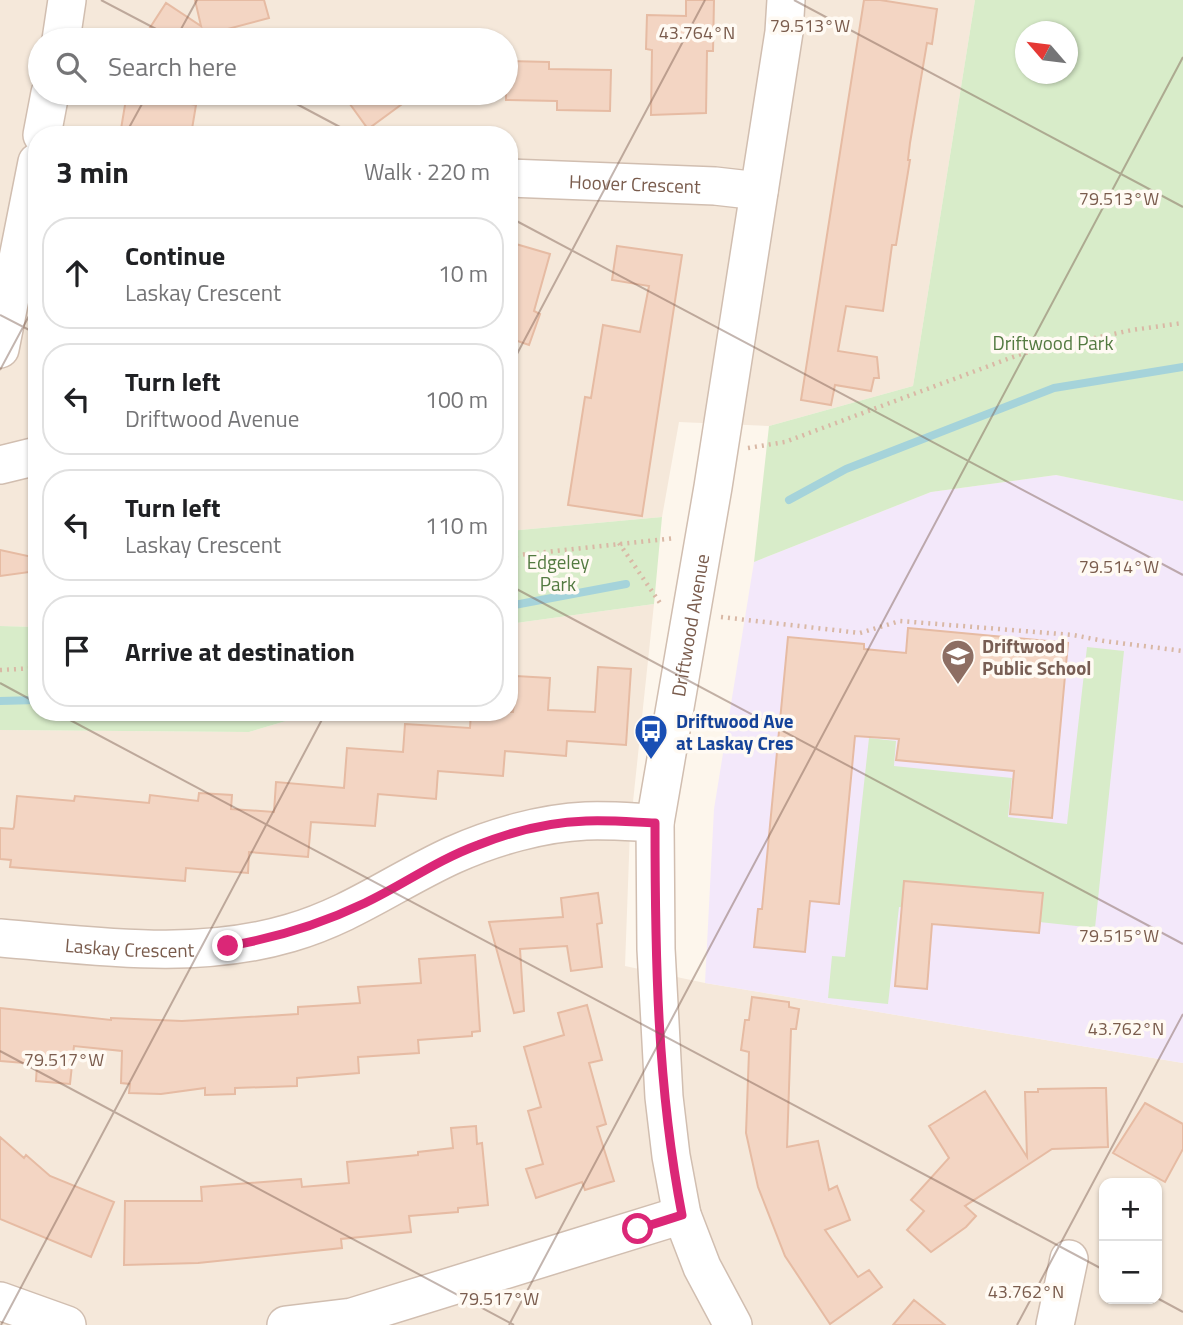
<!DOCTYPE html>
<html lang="en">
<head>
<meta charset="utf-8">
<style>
  :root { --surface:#fff; --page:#f6f6f6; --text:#202124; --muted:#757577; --line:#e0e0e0 }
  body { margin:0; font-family:"Titillium Web",sans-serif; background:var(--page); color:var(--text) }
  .controls { position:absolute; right:21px; bottom:21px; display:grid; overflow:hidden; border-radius:14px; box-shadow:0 2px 5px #0004 }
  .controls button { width:63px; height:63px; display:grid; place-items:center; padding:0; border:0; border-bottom:2px solid var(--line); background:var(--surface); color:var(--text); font:35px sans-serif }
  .compass { position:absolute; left:1015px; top:21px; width:63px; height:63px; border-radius:50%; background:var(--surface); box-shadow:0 2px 5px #0004; rotate:298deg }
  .stop { position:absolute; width:21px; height:21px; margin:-16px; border:5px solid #db2777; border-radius:50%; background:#fff }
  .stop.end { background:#db2777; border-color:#fff; box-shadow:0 2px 7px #0008 }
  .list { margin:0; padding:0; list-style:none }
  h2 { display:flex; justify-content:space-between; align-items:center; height:91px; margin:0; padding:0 28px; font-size:30px }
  h2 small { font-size:23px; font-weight:400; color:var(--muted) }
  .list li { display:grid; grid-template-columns:46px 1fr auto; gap:21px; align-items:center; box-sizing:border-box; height:112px; margin:0 14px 14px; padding:0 14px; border:2px solid var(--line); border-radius:28px }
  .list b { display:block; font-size:26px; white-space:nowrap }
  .list p { margin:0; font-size:23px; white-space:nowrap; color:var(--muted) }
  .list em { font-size:23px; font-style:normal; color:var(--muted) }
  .icon { flex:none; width:38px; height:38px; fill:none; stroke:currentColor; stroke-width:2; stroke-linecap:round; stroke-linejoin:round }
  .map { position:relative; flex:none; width:1183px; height:1325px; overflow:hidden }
  .search { position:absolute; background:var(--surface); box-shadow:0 2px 5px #0004; left:28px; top:28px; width:490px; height:77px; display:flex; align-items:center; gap:18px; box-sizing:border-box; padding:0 24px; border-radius:38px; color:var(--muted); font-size:26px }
  .panel { position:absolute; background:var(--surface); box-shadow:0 2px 5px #0004; left:28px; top:126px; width:490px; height:595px; border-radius:28px }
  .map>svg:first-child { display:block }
  .residential { fill:#f5e8da; fill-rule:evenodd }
  .education { fill:#f3e8fa }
  .green { fill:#d8ecc9; fill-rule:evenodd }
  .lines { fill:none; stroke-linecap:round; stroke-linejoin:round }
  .stream { stroke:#a5d3da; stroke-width:8 }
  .building { fill:#f3d5c3; stroke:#e6bba3; stroke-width:2 }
  .minor-casing { stroke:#d1beb0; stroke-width:40 }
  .path { stroke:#d9b8a5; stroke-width:4.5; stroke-dasharray:2 5; stroke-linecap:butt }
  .minor { stroke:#fff; stroke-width:37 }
  .route { stroke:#db2777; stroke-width:9 }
  .ticks { fill:none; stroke:#7a5c4d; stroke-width:2; stroke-opacity:0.45 }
  .labels { text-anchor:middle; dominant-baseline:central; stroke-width:7; stroke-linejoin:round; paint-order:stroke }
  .street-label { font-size:19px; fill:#7a5c4d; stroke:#fffaf3 }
  .park-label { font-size:19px; fill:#537a41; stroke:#fffaf3 }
  .education-label { font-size:19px; font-weight:bold; fill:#785e54; stroke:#fffaf3; text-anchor:start }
  .transit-label { font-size:19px; font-weight:bold; fill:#164399; stroke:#fffaf3; text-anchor:start }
  .ticks-label { font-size:18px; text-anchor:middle; fill:#7a5c4d; stroke:#fffaf3; stroke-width:7; stroke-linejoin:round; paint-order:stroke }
</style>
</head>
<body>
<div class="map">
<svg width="1183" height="1325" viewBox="0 0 1183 1325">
  <rect width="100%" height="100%" fill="#fdf6ec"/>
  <path class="residential" d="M 0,0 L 975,0 L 913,386 L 769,426 L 679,422 L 662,517 L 509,531 L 509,135 L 37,135 L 37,627 L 0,626 ZM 40,40 L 506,40 L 506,93 L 40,93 Z
    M 654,604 L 630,830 L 625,966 L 705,983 L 1183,1063 L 1183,1325 L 0,1325 L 0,730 L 249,732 L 316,712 L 509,712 L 509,624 ZM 1104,1183 L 1157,1183 L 1157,1299 L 1104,1299 Z"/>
  <path class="education" d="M 1056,475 L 1183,501 L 1183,1063 L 705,983 L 714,809 L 754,562 L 931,492 Z"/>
  <path class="green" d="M 975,0 L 1183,0 L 1183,501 L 1056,475 L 931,492 L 754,562 L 769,426 L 913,386 ZM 1026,32 L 1068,32 L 1068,74 L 1026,74 Z
    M 662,517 L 654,604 L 509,624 L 509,531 Z
    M 0,626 L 37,627 L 37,712 L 316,712 L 249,732 L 0,730 Z
    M 1087,647 L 1124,651 L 1095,928 L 899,907 L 888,1004 L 828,998 L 832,956 L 845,957 L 869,738 L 896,741 L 894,766 L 1012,778 L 1008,817 L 1067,824 Z"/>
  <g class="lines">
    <path class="stream" d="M 789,500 L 846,469 L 1054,388 L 1183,367
      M 509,606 L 626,584
      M 0,701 L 37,700"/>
  </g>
  <path class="building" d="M 195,0 L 264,0 L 269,18 L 212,33 L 224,40 L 142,40 L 166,3 L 201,26 Z
    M 686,0 L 714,0 L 713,51 L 707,51 L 706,113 L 651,115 L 652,50 L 646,49 L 647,15 L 686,16 Z
    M 864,0 L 880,0 L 937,9 L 932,44 L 927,43 L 910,143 L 908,160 L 910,160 L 896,245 L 892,245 L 883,311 L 846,306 L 838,351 L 877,357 L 879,378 L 874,378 L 871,391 L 835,385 L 831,405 L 801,400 Z
    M 506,61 L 549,62 L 549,69 L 611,70 L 610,111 L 557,110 L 557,101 L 506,100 Z
    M 127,93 L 182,93 L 181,102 L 196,105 L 191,135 L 120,135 Z
    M 342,93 L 417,93 L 368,129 Z
    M 509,242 L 550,254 L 534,311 L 540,314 L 529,345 L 509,338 Z
    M 617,246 L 682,255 L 642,516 L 568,505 L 585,397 L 591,398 L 603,325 L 640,332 L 649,286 L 612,280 Z
    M 0,550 L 37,558 L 37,571 L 0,576 Z
    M 908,628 L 1068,643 L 1052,818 L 1010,814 L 1014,771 L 896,760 L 899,739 L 855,736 L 839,904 L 810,901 L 805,952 L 754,947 L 758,909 L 762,909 L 788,637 L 864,644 L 864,649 L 906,653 Z
    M 598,667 L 631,669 L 626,745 L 567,741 L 566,756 L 505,751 L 503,776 L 438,771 L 436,799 L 378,794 L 375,826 L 311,822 L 308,857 L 249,852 L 248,873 L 186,868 L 185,881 L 10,867 L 11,860 L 0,859 L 0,828 L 13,829 L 14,827 L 17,796 L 74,801 L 75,796 L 149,803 L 150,795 L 198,801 L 199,793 L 232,795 L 231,809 L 274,812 L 276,782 L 344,788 L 347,748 L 403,752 L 405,724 L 470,728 L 471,712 L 513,712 L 516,676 L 550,678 L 548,710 L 595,712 Z
    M 904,881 L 1043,893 L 1039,933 L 932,924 L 927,989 L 895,986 Z
    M 598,893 L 602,923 L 597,924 L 602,967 L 571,971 L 567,946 L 520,949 L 524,1011 L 514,1013 L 489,922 L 563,917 L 561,898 Z
    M 475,955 L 480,1031 L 472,1032 L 472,1036 L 418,1040 L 419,1053 L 358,1057 L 359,1073 L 297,1078 L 297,1086 L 235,1088 L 235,1094 L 205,1095 L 205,1088 L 161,1094 L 129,1093 L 130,1084 L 121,1083 L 122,1051 L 74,1046 L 70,1084 L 36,1081 L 37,1064 L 0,1061 L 0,1008 L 111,1020 L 111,1018 L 182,1021 L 298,1014 L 298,1007 L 360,1003 L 358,987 L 421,983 L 419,959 Z
    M 752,997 L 789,1002 L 789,1007 L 799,1009 L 796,1029 L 791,1029 L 787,1147 L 818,1141 L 829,1190 L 837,1186 L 850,1220 L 825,1230 L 858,1277 L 869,1270 L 882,1287 L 830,1324 L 785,1256 L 758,1187 L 746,1133 L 749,1052 L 741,1050 L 745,1020 L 749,1020 Z
    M 587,1005 L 602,1060 L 589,1063 L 606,1124 L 597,1127 L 614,1181 L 585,1190 L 582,1182 L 536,1198 L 526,1169 L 543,1164 L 528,1111 L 541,1107 L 524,1047 L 564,1035 L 558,1013 Z
    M 1095,1088 L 1106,1088 L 1108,1147 L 1052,1149 L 965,1206 L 976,1216 L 966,1227 L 931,1252 L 907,1230 L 924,1211 L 911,1200 L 949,1158 L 929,1126 L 985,1091 L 1027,1157 L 1025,1092 L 1038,1092 L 1038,1089 Z
    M 1145,1103 L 1183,1124 L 1183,1149 L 1165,1182 L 1113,1153 Z
    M 476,1126 L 477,1144 L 482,1143 L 488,1205 L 458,1208 L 458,1212 L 409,1216 L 411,1232 L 341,1239 L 342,1248 L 198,1263 L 124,1265 L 125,1201 L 202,1201 L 201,1187 L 301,1179 L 302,1187 L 349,1183 L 347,1162 L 418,1155 L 418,1152 L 453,1148 L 451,1128 Z
    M 0,1137 L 24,1158 L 26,1155 L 50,1176 L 114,1202 L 91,1257 L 0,1219 Z
    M 914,1300 L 945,1325 L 893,1325 Z"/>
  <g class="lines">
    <defs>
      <g id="minor">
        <path d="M 61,40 L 67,0"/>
        <path d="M 42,135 L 50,93"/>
        <path id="s1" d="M 509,178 L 715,186 L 759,191"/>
        <path d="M 0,349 L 37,162"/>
        <path d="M 0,465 L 37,456"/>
        <path id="s2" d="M 0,938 C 97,946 195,961 290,933 C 352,915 396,881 453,855 C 493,837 542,823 586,821 C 609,820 632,822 655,823"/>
        <path d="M 0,1301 L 67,1325"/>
        <path d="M 286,1325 L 352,1317 L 682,1215"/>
        <path id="s3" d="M 733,1325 L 702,1267 L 682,1215 L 671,1156 L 664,1097 L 656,949 L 655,823 L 713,487 L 784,32 L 786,0"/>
        <path d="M 1055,1325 L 1069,1259"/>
      </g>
    </defs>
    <use href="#minor" class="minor-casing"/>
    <path class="path" d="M 748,448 L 785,442 L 1021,354 L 1132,330 L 1183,323
      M 619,543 L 660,603
      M 509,556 L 675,538
      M 721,617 L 860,633 L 900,621 L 1073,635 L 1104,641 L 1183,651
      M 0,670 L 37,668"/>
    <use href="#minor" class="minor"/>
  </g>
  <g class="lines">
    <path class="route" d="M 228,946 C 276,938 321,924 365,903 C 403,885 437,860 478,845 C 511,832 551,822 586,821 C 609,820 632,822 655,823 C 655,955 657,1086 682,1215 L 638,1229"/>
  </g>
  <path class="ticks" d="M 101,0 L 177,40M 794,0 L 1183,207M 175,40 L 197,0M 276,93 L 355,135M 125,135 L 148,93M 509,217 L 1183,575M 0,315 L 37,334M 509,369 L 705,0M 0,370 L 37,301M 509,585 L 1183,944M 0,683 L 37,703M 55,712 L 1104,1270M 0,1051 L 514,1325M 1157,1298 L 1183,1312M 1,1325 L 326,712M 509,1325 L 1183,57M 1017,1325 L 1183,1014"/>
  <defs>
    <symbol id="school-pin" viewBox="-11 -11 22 30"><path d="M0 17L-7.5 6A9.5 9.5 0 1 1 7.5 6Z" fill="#8d6e63" stroke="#fffaf3"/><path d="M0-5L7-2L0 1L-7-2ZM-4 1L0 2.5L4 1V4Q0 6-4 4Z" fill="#fff"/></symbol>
    <symbol id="bus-pin" viewBox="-11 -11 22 30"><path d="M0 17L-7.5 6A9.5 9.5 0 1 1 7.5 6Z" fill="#1a4fb4" stroke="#fffaf3"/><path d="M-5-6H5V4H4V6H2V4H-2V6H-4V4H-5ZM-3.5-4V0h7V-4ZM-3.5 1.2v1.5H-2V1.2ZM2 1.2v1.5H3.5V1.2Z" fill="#fff"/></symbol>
  </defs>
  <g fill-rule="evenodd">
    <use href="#school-pin" x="939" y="637" width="38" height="52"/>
    <use href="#bus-pin" x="632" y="712" width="38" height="52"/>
  </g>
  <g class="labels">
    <g class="street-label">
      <text stroke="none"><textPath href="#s1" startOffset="126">Hoover Crescent</textPath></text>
      <text stroke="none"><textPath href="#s3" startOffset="716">Driftwood Avenue</textPath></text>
      <text stroke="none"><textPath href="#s2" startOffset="130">Laskay Crescent</textPath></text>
    </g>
    <g class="park-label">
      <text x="1053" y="342">Driftwood Park</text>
      <text x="558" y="561">Edgeley<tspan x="558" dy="22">Park</tspan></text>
    </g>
    <g class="education-label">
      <text x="982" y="645">Driftwood<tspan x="982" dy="22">Public School</tspan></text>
    </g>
    <g class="transit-label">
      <text x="676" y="720">Driftwood Ave<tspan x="676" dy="22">at Laskay Cres</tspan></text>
    </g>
  </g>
  <g class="ticks-label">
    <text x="810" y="32">79.513°W</text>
    <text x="697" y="39">43.764°N</text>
    <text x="1119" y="205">79.513°W</text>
    <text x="1119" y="573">79.514°W</text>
    <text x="1119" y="942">79.515°W</text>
    <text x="1126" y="1035">43.762°N</text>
    <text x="64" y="1066">79.517°W</text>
    <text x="1026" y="1298">43.762°N</text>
    <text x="499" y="1305">79.517°W</text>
  </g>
</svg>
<div class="controls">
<button>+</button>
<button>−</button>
</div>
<svg class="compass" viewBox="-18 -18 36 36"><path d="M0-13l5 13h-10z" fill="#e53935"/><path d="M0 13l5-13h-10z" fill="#757577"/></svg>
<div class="stop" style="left:638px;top:1229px"></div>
<div class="stop end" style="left:228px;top:946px"></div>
<div class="search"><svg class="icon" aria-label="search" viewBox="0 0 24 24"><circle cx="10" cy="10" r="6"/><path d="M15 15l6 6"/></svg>Search here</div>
<section class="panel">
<h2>3 min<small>Walk · 220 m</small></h2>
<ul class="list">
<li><svg class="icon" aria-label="ahead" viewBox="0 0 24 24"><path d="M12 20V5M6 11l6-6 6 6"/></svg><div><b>Continue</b><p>Laskay Crescent</p></div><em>10 m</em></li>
<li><svg class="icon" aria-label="left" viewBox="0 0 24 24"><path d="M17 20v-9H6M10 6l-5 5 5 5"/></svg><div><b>Turn left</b><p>Driftwood Avenue</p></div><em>100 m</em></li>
<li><svg class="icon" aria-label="left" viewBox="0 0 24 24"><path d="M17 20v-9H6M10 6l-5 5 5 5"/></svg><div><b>Turn left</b><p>Laskay Crescent</p></div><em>110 m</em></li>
<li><svg class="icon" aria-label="arrive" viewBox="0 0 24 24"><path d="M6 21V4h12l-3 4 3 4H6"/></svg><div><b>Arrive at destination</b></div></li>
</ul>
</section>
</div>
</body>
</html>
